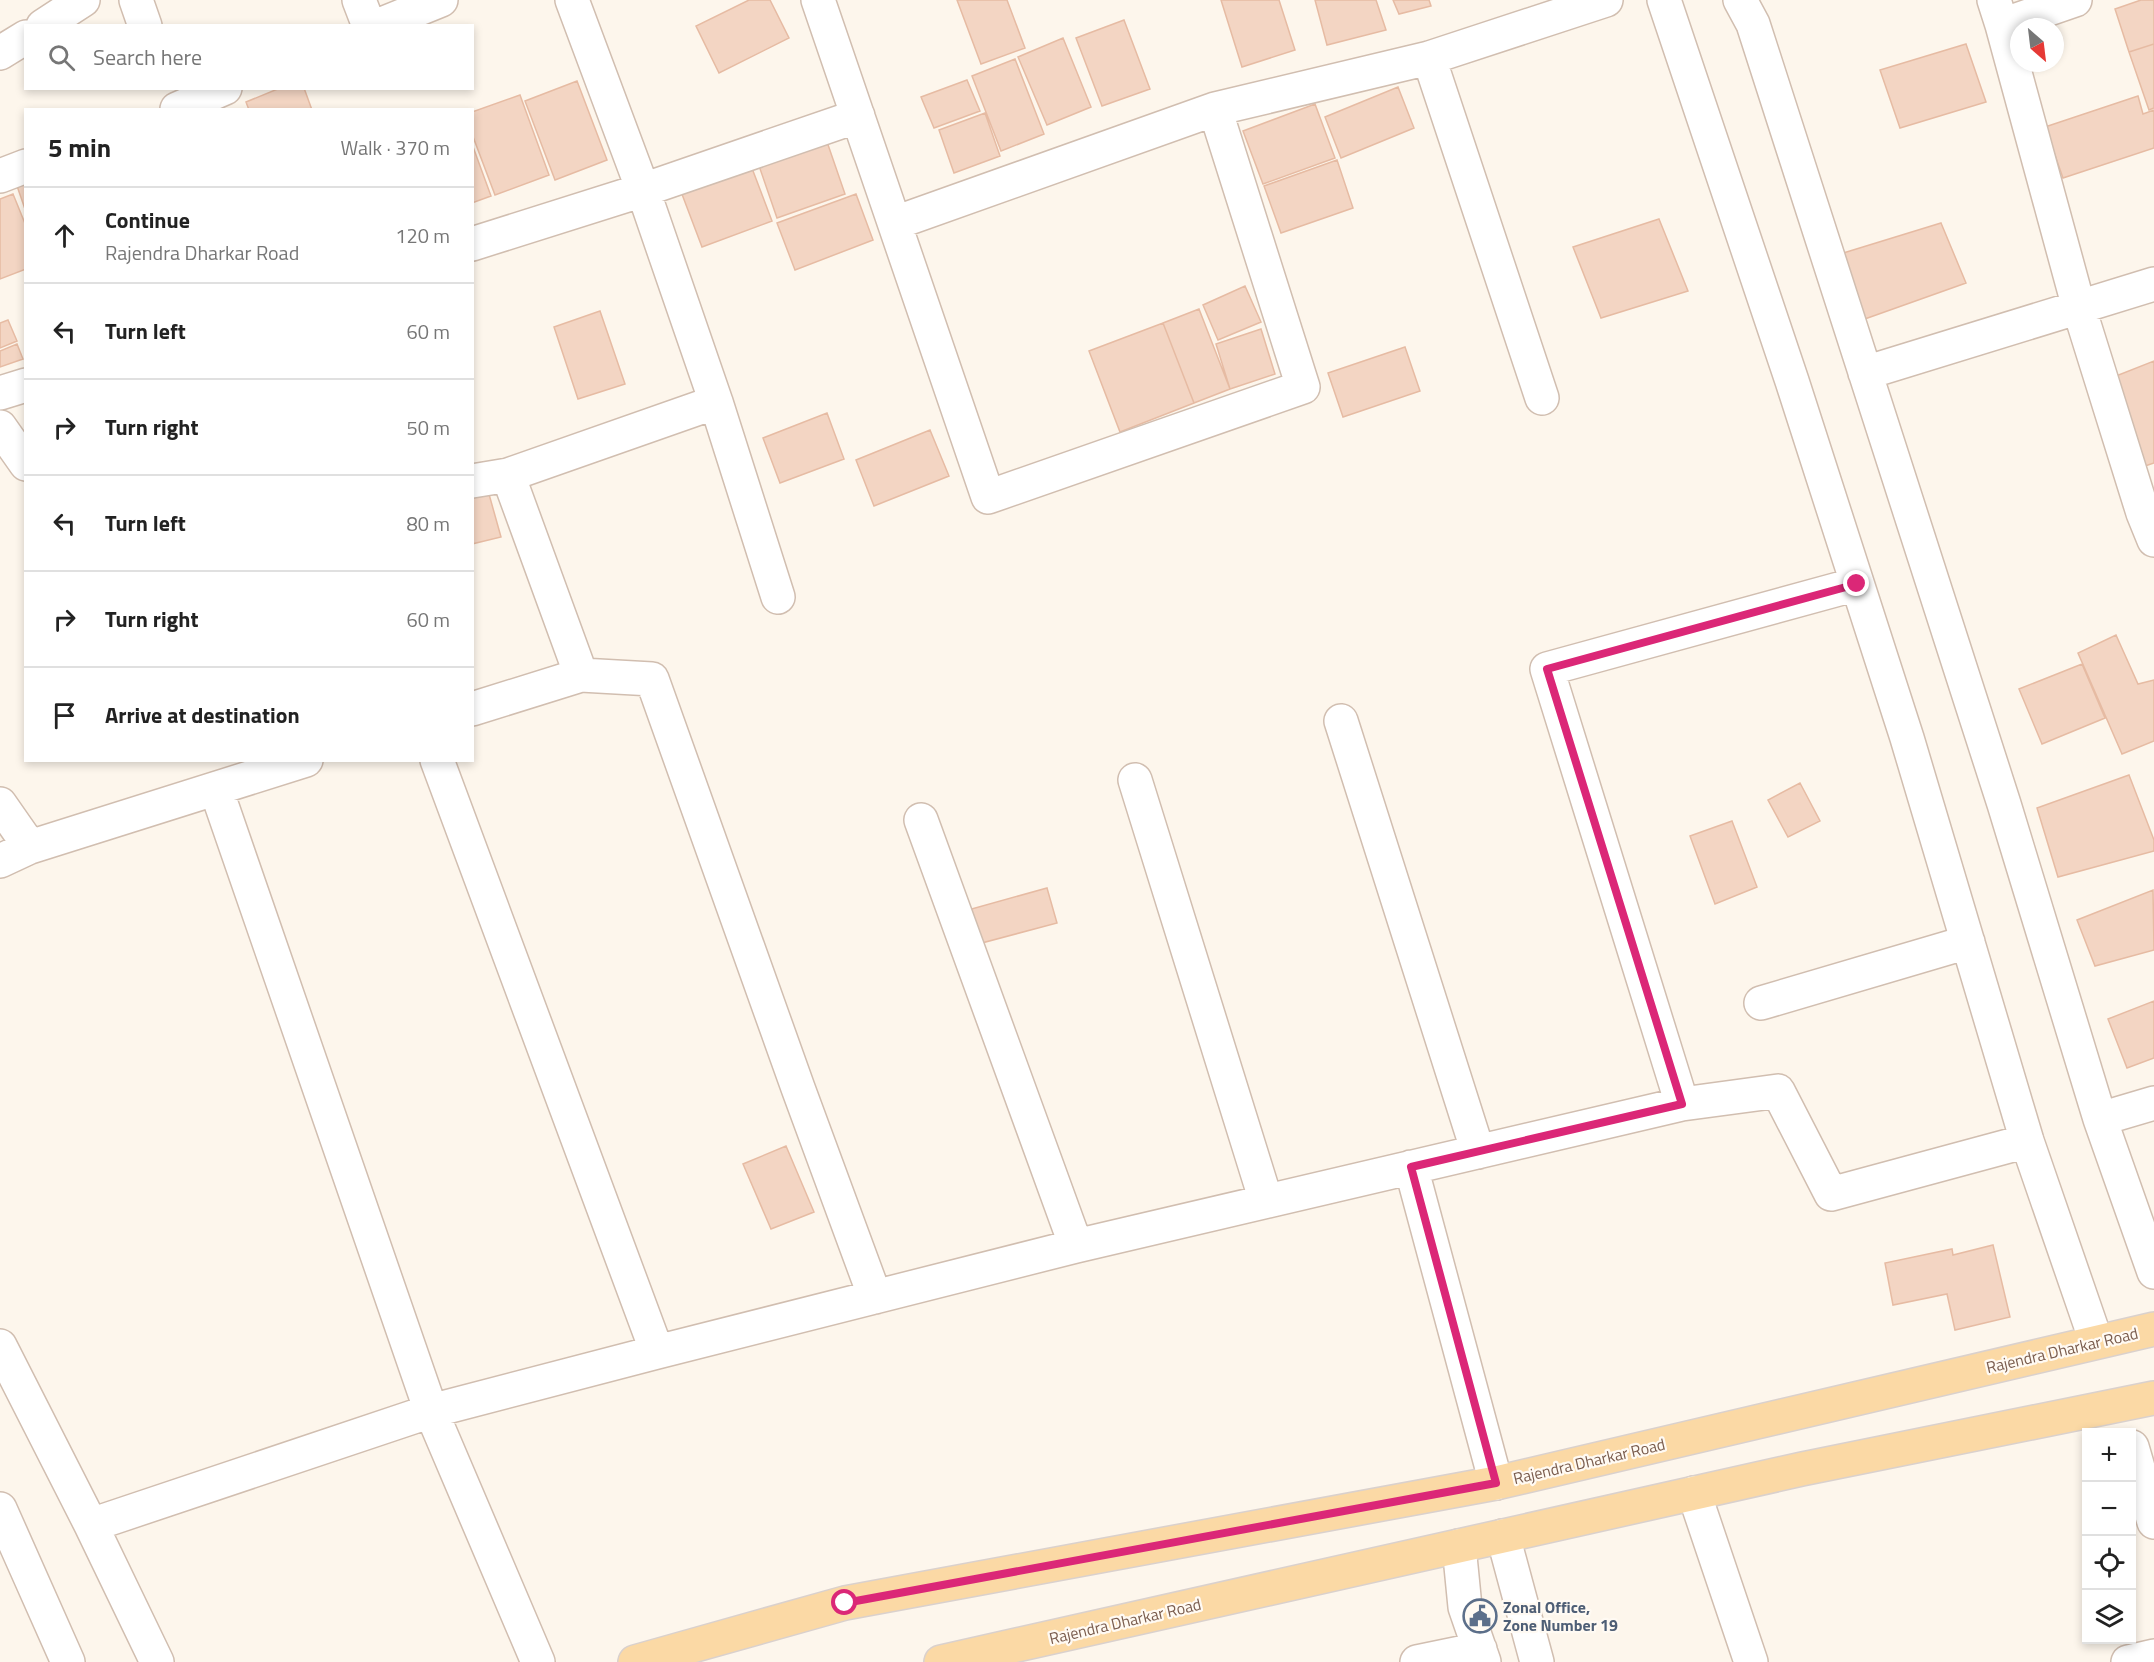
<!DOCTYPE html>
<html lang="en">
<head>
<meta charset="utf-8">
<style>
  :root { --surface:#fff; --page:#f2f2f2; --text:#222; --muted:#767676; --line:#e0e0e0 }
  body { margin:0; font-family:"Titillium Web",sans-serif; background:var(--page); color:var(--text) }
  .controls { position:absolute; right:18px; bottom:18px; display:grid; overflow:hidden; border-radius:0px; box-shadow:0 3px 9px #0003 }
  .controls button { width:54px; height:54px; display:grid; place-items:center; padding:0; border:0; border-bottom:2px solid var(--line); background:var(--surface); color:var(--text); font:30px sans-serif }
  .compass { position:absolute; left:2010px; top:18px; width:54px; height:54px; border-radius:50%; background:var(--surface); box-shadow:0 3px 9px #0003; rotate:152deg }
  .stop { position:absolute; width:18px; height:18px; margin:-14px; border:4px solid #db2777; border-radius:50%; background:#fff }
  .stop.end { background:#db2777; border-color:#fff; box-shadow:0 2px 6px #0008 }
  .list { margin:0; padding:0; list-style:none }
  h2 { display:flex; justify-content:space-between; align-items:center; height:78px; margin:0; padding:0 24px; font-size:26px }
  h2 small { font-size:20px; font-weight:400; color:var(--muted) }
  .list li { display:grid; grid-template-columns:39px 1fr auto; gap:18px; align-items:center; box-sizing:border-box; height:96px; padding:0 24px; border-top:2px solid var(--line) }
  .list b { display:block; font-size:22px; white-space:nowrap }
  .list p { margin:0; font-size:20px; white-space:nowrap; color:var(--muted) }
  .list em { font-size:20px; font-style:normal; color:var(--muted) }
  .icon { flex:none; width:33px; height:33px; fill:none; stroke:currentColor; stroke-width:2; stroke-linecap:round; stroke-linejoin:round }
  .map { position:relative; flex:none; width:2154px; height:1662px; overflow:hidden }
  .search { position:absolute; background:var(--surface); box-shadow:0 3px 9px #0003; left:24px; top:24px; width:450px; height:66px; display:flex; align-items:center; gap:15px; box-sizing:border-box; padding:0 21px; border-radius:0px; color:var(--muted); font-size:22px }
  .panel { position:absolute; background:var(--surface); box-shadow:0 3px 9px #0003; left:24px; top:108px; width:450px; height:654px; border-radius:0px }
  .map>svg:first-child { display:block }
  .building { fill:#f3d5c3; stroke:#e6bba3; stroke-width:1.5 }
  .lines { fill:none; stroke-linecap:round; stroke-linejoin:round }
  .minor-casing { stroke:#d1beb0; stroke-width:36 }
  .major-casing { stroke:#dad1cd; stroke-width:36 }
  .minor { stroke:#fff; stroke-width:33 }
  .major { stroke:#fbd9a5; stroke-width:33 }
  .route { stroke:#db2777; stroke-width:8 }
  .labels { text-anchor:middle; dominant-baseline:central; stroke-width:4.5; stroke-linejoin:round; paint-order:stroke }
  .street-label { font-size:16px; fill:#7a5c4d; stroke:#fffaf3 }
  .service-label { font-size:16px; font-weight:bold; fill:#4e5e75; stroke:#fffaf3; text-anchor:start }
</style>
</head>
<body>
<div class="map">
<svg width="2154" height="1662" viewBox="0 0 2154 1662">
  <rect width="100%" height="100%" fill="#fdf6ec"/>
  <path class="building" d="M 749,0 L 770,0 L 789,38 L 719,73 L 696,26 Z
    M 957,0 L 1007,0 L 1025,48 L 981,64 Z
    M 1221,0 L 1279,0 L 1295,50 L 1242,67 Z
    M 1315,0 L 1376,0 L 1386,30 L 1327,45 Z
    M 1393,0 L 1429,0 L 1431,6 L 1399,14 Z
    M 2141,0 L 2154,0 L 2154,44 L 2129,52 L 2115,9 Z
    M 1124,20 L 1150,89 L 1102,106 L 1076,38 Z
    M 1063,38 L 1091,107 L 1047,125 L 1018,57 Z
    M 1966,44 L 1986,102 L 1900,128 L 1880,70 Z
    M 2154,44 L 2154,108 L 2149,110 L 2129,52 Z
    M 1015,59 L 1044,134 L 1001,151 L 972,76 Z
    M 967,80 L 980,111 L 934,128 L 921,97 Z
    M 577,81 L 607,160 L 555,180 L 525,101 Z
    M 1398,87 L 1414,128 L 1341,158 L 1325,117 Z
    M 280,88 L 304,88 L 312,110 L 249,110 L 246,102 Z
    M 520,95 L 549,175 L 495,195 L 472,134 L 472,112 Z
    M 2138,96 L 2143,114 L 2154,110 L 2154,148 L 2063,178 L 2045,127 Z
    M 1315,104 L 1335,158 L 1263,184 L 1243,131 Z
    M 985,113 L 1000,156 L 954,173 L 939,130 Z
    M 825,136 L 845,194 L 777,218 L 757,160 Z
    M 472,144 L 491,196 L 472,203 Z
    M 1337,160 L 1353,208 L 1281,233 L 1264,186 Z
    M 750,163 L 772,221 L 702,247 L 680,189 Z
    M 26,180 L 26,212 L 16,183 Z
    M 13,194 L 26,226 L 26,269 L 0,279 L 0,199 Z
    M 856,194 L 873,240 L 795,270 L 777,223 Z
    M 1659,219 L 1688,291 L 1601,318 L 1573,247 Z
    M 1941,223 L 1966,283 L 1862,320 L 1840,254 Z
    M 1245,286 L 1261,322 L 1218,340 L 1203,305 Z
    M 1199,309 L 1230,389 L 1194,403 L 1163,323 Z
    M 600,311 L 625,384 L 578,399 L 554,327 Z
    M 8,320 L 17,341 L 0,348 L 0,323 Z
    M 1163,323 L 1194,403 L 1120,432 L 1089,351 Z
    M 1261,329 L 1275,374 L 1230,389 L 1216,344 Z
    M 17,344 L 23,359 L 0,367 L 0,351 Z
    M 1405,347 L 1420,391 L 1343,417 L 1328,373 Z
    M 2154,361 L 2154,463 L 2142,467 L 2106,380 Z
    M 827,413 L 844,459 L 780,483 L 763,438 Z
    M 930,430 L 949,476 L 874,506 L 856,460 Z
    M 487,487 L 501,537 L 472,544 L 472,491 Z
    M 2116,635 L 2138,684 L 2154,680 L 2154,741 L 2122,754 L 2078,653 Z
    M 2082,664 L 2105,718 L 2042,744 L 2019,689 Z
    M 2129,775 L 2154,840 L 2154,851 L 2058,877 L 2037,808 Z
    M 1800,783 L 1820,821 L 1788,837 L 1768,800 Z
    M 1732,821 L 1757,887 L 1715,904 L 1690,836 Z
    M 1047,888 L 1057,923 L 978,944 L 968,910 Z
    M 2153,890 L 2154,950 L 2095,966 L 2077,920 Z
    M 2154,1001 L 2154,1058 L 2127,1068 L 2108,1019 Z
    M 786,1146 L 814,1212 L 771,1229 L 743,1164 Z
    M 1993,1245 L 2010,1317 L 1955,1330 L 1947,1294 L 1893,1305 L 1885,1263 L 1952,1249 L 1953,1255 Z"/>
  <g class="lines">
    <defs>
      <path id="minor" d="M 136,0 L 145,26
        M 359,0 L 369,26
        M 572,0 L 643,190 L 716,402 L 778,597
        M 818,0 L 988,497 L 1303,387 L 1215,109 L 895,223
        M 1664,0 L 1792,381 L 1907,738 L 2027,1141 L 2096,1341
        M 1740,0 L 1753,24 L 2004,804 L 2100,1119 L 2154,1272
        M 1994,0 L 2002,25 L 2079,308 L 2143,513 L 2154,540
        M 2002,25 L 2075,0
        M 43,26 L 83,0
        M 377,26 L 441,0
        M 0,53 L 26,37
        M 1429,58 L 1542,398
        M 177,109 L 225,88
        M 1215,109 L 1429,58 L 1606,0
        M 0,176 L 26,166
        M 472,244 L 643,190 L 858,116
        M 1865,373 L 2154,284
        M 0,393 L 26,385
        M 0,427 L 26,464
        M 508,475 L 581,675 L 652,679 L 798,1088 L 875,1297
        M 472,481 L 508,475 L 716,402
        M 1857,584 L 1547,669 L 1682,1104 L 1778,1091 L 1831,1194 L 2027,1141
        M 472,709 L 581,675
        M 1341,721 L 1478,1152
        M 437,760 L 657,1352
        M 1135,780 L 1266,1201
        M 216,789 L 431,1411 L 538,1662
        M 0,804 L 30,847 L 0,861
        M 921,820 L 1076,1246
        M 30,847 L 306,760
        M 1761,1003 L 1968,942
        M 2100,1119 L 2154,1103
        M 1411,1167 L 1496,1483
        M 0,1346 L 91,1525 L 157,1662
        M 2132,1447 L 2154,1522
        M 1694,1493 L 1751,1662
        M 0,1509 L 68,1662
        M 91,1525 L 431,1411 L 657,1352 L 1076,1246 L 1682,1104
        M 1503,1536 L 1537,1662
        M 1459,1546 L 1465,1607 L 1484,1662
        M 1417,1662 L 1480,1649
        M 2128,1662 L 2154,1656"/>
      <path id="major" d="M 635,1662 L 845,1603 L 1496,1483 L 2154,1329
        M 941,1662 L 1802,1469 L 2154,1398"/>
    </defs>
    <use href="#minor" class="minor-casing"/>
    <use href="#major" class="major-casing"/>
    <use href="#minor" class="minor"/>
    <use href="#major" class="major"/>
  </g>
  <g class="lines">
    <path class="route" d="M 845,1603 L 1496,1483 L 1411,1167 L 1682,1104 L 1547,669 L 1857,584"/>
  </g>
  <defs>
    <symbol id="civic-ring" viewBox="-11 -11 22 22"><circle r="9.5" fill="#fffaf3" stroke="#5c6f8a" stroke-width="1.5"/><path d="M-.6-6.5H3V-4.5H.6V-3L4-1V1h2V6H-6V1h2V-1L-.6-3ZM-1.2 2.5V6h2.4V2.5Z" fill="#5c6f8a"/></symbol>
  </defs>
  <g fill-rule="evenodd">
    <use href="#civic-ring" x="1461" y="1597" width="38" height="38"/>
  </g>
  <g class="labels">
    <g class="street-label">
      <text transform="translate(2062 1350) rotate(-13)">Rajendra Dharkar Road</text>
      <text transform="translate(1589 1461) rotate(-13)">Rajendra Dharkar Road</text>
      <text transform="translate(1125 1621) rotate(-13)">Rajendra Dharkar Road</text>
    </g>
    <g class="service-label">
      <text x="1503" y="1607">Zonal Office,<tspan x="1503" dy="18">Zone Number 19</tspan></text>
    </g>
  </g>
</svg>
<div class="controls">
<button>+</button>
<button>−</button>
<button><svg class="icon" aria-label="locate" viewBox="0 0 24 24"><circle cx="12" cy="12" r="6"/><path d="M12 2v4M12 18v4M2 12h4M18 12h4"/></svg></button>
<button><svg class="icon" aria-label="layers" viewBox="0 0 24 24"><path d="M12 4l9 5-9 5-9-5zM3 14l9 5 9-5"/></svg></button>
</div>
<svg class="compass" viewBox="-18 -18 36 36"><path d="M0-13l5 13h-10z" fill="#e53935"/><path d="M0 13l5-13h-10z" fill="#767676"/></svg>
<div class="stop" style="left:845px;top:1603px"></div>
<div class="stop end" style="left:1857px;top:584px"></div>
<div class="search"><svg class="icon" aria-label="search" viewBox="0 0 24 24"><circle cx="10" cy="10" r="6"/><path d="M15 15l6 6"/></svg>Search here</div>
<section class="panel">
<h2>5 min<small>Walk · 370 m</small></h2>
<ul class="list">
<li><svg class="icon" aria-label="ahead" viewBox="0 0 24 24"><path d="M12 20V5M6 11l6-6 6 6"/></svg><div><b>Continue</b><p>Rajendra Dharkar Road</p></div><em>120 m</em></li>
<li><svg class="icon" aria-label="left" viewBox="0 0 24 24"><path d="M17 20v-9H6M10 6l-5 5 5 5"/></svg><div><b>Turn left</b></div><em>60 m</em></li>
<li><svg class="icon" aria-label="right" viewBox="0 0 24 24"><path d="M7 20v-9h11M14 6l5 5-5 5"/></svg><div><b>Turn right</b></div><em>50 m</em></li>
<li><svg class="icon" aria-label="left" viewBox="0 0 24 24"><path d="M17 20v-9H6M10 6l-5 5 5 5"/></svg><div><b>Turn left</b></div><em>80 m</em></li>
<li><svg class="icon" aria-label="right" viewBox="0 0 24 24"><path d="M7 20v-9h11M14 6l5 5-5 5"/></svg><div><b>Turn right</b></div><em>60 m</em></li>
<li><svg class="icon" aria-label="arrive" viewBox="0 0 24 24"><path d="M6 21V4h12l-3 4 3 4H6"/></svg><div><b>Arrive at destination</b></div></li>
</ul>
</section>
</div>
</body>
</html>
